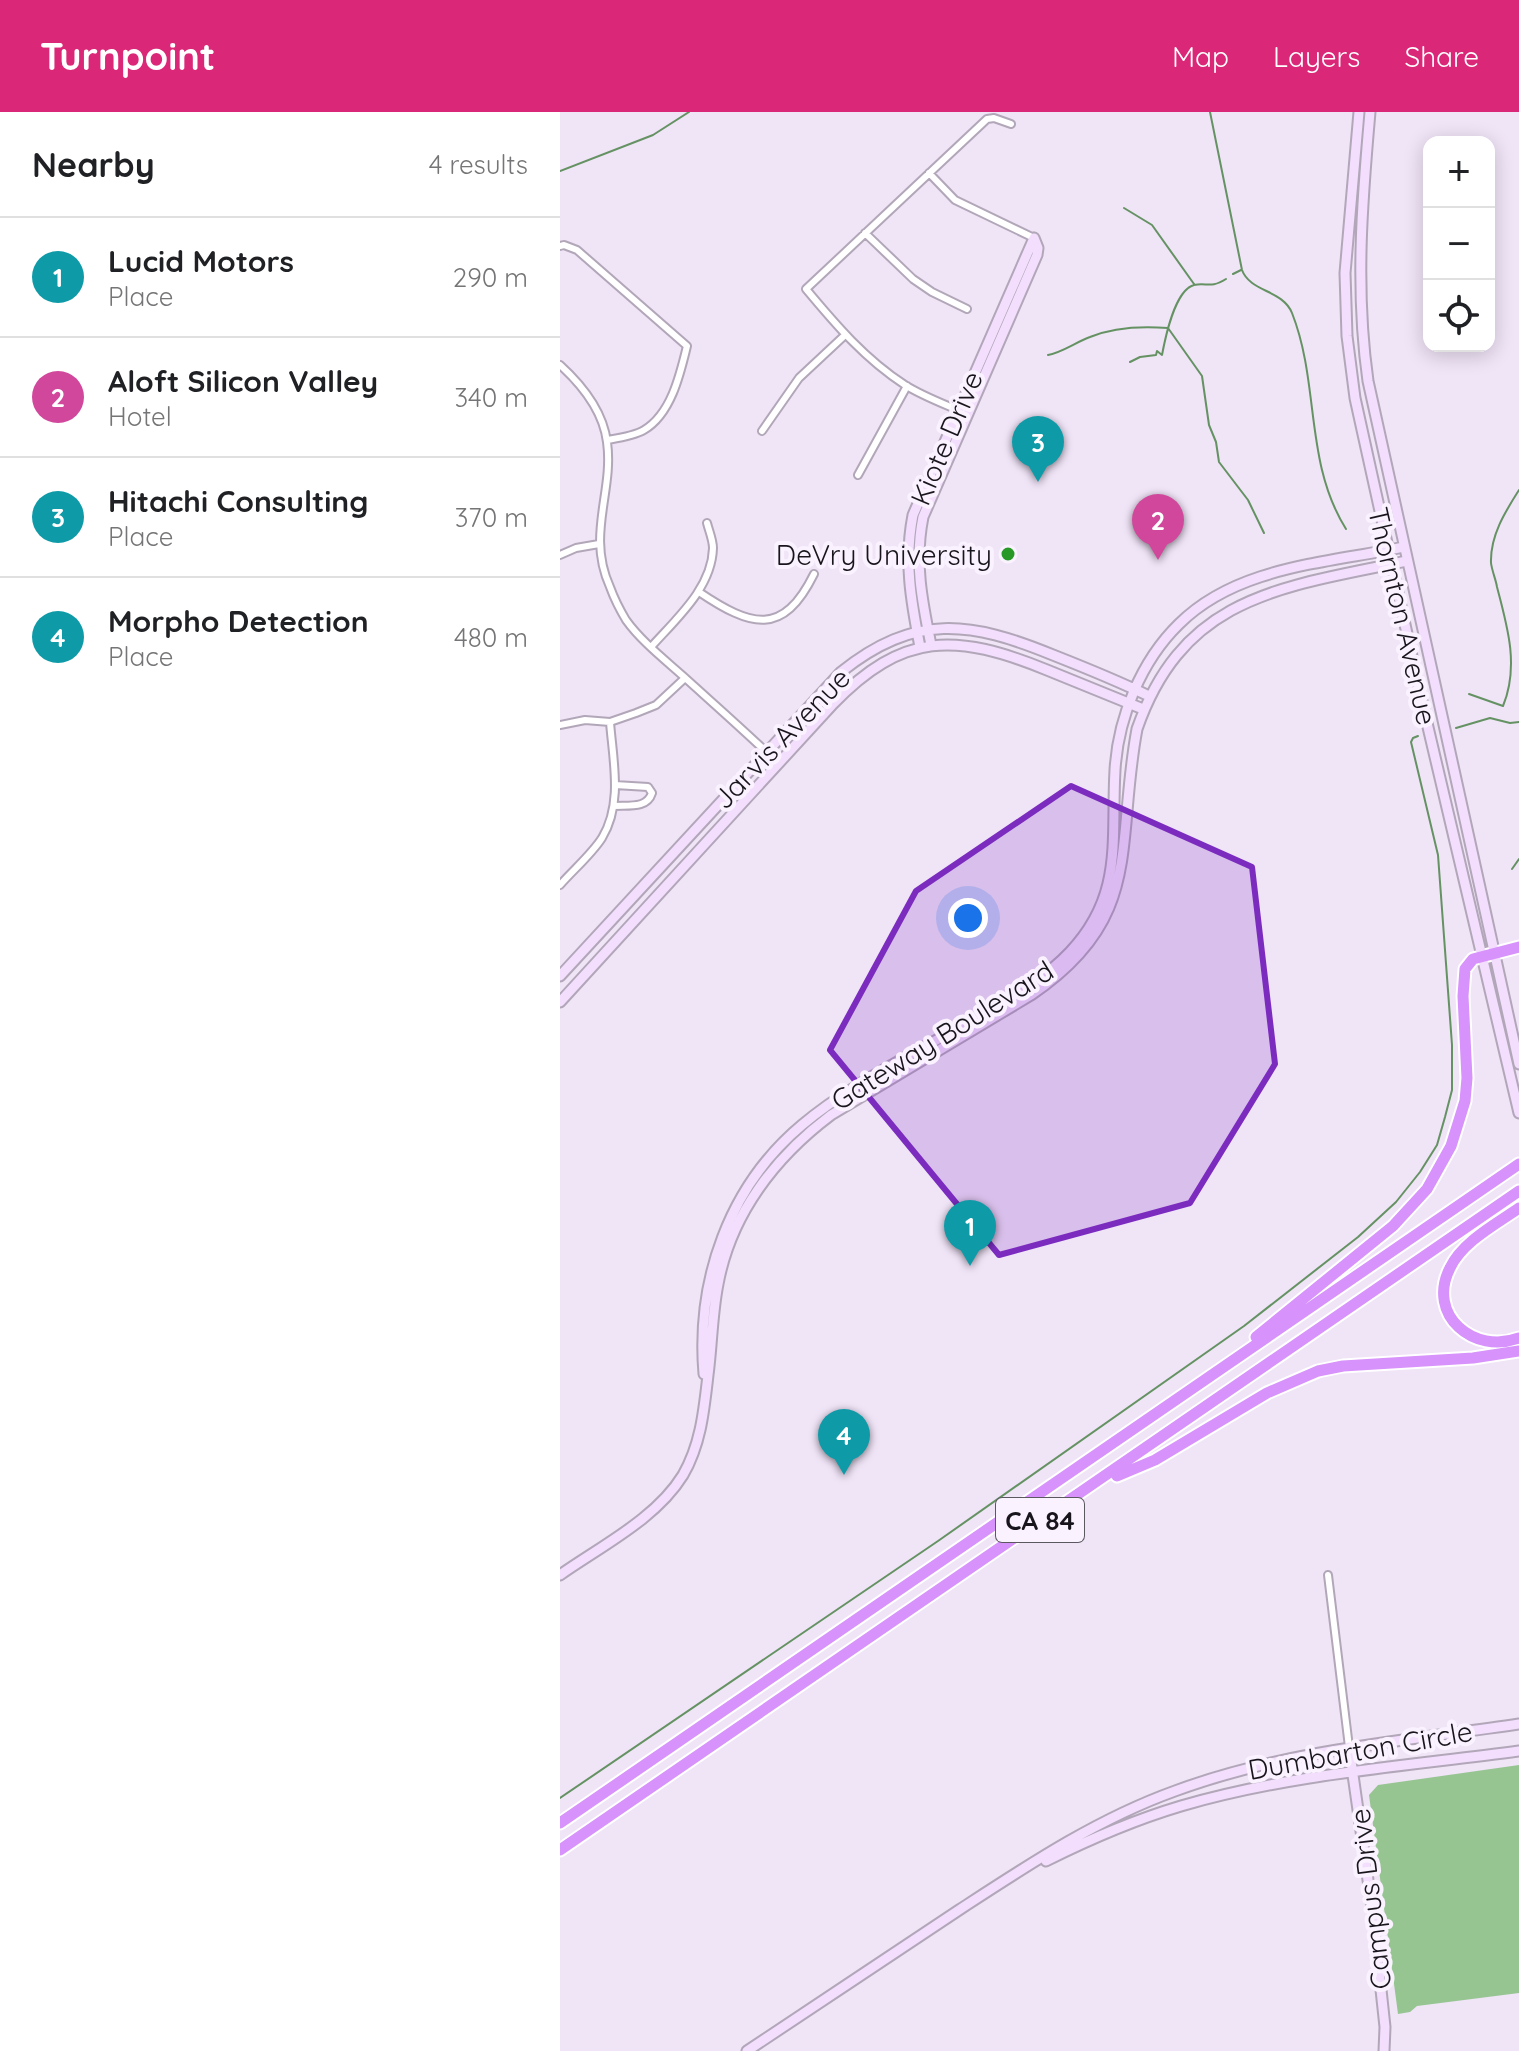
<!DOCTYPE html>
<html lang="en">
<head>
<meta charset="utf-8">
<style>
  :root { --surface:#fff; --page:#f6f6f6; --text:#202124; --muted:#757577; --line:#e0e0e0; --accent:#db2777 }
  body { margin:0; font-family:Quicksand,sans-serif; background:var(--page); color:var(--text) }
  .controls { position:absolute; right:24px; top:24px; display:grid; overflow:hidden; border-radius:16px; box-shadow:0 4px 20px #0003 }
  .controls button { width:72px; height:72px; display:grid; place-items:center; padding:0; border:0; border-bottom:2px solid var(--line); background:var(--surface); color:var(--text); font:40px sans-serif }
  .you { position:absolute; left:408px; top:806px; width:28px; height:28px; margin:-20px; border:6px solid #fff; border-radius:50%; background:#1a73e8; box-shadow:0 0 0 12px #1a73e833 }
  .badge { display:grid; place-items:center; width:52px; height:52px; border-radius:50%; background:var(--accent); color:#fff; font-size:26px; font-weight:700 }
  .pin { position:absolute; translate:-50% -66px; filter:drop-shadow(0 2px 4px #0008) }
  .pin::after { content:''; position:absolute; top:42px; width:28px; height:24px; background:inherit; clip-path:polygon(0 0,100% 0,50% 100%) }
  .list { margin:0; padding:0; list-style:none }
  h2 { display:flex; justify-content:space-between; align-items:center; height:104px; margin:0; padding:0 32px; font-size:34px }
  h2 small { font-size:26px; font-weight:400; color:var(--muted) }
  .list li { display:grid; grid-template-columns:52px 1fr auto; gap:24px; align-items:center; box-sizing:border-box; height:120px; padding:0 32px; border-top:2px solid var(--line) }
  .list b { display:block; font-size:30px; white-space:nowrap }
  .list p { margin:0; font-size:26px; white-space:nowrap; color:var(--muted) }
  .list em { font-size:26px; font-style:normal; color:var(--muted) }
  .icon { flex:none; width:44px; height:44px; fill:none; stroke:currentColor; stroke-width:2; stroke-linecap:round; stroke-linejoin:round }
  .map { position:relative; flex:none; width:959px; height:1939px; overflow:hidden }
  header { display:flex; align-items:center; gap:48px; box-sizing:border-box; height:112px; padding:0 40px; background:var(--accent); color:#fff }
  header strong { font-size:38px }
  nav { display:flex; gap:44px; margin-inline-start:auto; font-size:28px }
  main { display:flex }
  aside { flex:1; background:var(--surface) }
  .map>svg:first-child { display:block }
  .green { fill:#96c592 }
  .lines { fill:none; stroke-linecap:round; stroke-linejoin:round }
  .stream { stroke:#659263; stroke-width:2 }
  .street-casing { stroke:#b2a7b9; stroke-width:10 }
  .secondary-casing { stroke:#b2a7b9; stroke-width:13 }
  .highway-casing { stroke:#fff; stroke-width:15 }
  .street { stroke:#fff; stroke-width:6 }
  .secondary { stroke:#f3defe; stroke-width:9 }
  .highway { stroke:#d792fb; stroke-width:11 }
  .marked { fill:#7b2cbf; fill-opacity:0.2; stroke:#7b2cbf; stroke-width:6; stroke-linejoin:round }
  .poi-dot { fill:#289826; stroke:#faf3ff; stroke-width:3 }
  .labels { text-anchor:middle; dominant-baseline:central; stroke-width:8; stroke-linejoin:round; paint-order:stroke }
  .shield { fill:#faf3ff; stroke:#5c5860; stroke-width:2 }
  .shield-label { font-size:26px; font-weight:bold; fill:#19151c }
  .street-label { font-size:28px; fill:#19151c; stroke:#faf3ff }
  .poi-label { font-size:28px; fill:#19151c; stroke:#faf3ff; text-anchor:end }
</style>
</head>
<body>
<header>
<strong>Turnpoint</strong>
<nav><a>Map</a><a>Layers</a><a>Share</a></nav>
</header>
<main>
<aside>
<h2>Nearby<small>4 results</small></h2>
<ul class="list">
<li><span class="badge" style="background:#0f9aa8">1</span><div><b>Lucid Motors</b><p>Place</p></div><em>290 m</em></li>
<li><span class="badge" style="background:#d1479c">2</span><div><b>Aloft Silicon Valley</b><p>Hotel</p></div><em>340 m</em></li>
<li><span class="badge" style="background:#0f9aa8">3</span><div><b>Hitachi Consulting</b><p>Place</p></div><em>370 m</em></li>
<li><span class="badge" style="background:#0f9aa8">4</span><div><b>Morpho Detection</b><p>Place</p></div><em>480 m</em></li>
</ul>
</aside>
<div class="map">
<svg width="959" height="1939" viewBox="0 0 959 1939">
  <rect width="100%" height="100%" fill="#f0e4f7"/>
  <path class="green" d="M 959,1653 L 959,1881 L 857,1894 L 850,1900 L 838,1902 L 809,1683 L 818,1673 Z"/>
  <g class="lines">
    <path class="stream" d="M 650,0 L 682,158 C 690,180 723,178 732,201 C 760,272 744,350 786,417
      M 0,59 L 93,23 L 129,0
      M 564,96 L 592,113 L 634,172
      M 673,162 L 681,158
      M 488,243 C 503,240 516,230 530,225 C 554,215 582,214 608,216 L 642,264 L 649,313 L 656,330 L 659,350 L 688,388 L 704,421
      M 570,250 L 580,245 L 596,243 L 597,239 L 602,243 C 605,227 615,178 634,173 C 647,170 650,177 666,167
      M 909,582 L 943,594 C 959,555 948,516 937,475 C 936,468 932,459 931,451 C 930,424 945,400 959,378
      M 896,616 L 930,606 L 950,611 L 959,610
      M 952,757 L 959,747
      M 0,1686 L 378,1429 L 684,1214 L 798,1125 L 836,1090 L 860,1060 L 877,1033 L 885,1005 L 892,978 L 892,933 L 878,743 L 851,630 L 853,626 L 858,624"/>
    <defs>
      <path id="street" d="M 369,61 L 395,88 L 474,126
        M 305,121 L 353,167 L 372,180 L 407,197
        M 0,134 L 4,133 L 17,138 L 127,234 C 120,263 111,302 84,318 C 74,324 59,326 47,328
        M 0,253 C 22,273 43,299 47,330 C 54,380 26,422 50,475 C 54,486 60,498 66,508 C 81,529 104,547 123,564 C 155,593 187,621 218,651
        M 407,302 C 387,293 364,285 345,273 C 305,247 276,213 246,177 L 427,7 L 434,6 L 451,12
        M 202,319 L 239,266 L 284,224
        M 298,363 L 347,274
        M 0,443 L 16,436 L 39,432
        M 139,480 C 191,515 223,525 254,462
        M 91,535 C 116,507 152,476 153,436 C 153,428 149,419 147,411
        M 0,613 L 25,608 L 50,610 L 76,601 L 96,593 L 125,566
        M 54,694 C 68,693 87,697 92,681 L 88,675 L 55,673
        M 0,773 C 13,758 31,743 42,726 C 63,691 53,649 50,610
        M 768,1463 L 789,1635"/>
      <path id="secondary" d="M 799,0 L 785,161 L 787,224 L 795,286 L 863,594 L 959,1001
        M 810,0 C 802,90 795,178 808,269 L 959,952
        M 371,533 C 362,489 354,450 363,405 L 477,143 L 478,136 L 474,126
        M 360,535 C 351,489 344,449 353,403 L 474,126
        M 0,864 L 281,560 C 355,501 410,509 493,543 C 526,556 558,569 589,584
        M 0,890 L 272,593 C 343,519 396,521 487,558 C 519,571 551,584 583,597
        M 144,1262 C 136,1168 169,1074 242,1013 C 292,971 355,942 411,908 C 445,888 483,869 510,840 C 564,783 551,728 555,658 C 558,606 581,549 619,512 C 677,454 768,451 844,435
        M 0,1463 C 41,1434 96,1407 123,1363 C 141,1332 144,1298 148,1263 C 152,1233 152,1202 158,1172 C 171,1102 215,1045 271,1003 L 471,883 C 585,806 555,734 577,617 C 624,482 724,475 847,449
        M 789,1635 L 813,1803 L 825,1915 L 824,1939
        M 486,1749 C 530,1727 574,1708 621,1694 C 730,1662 847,1654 959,1639
        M 187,1939 C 258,1892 328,1845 399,1798 C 468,1753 537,1707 615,1679 C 726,1638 844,1629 959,1612"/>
      <path id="highway" d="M 959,1096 C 936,1112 902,1130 890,1156 C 866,1203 914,1243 959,1226
        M 696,1225 L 833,1114 L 867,1077 L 891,1034 L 905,989 L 907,966 L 903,884 L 905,857 L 913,847 L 959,835
        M 557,1364 L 595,1348 L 707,1281 L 758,1259 L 783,1254 L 913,1246 L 959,1239
        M 0,1711 L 959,1052
        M 0,1738 L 959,1079"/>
    </defs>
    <use href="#street" class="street-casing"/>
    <use href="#secondary" class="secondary-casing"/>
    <use href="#highway" class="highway-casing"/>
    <use href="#street" class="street"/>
    <use href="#secondary" class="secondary"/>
    <use href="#highway" class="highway"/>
  </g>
  <path class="marked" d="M 511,674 L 692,755 L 715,952 L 630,1091 L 439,1143 L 270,938 L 356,779 Z"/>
  <circle class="poi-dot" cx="448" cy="442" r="8"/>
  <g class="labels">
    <rect class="shield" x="436" y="1386" width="88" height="44" rx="6"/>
    <g class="shield-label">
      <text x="480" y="1408">CA 84</text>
    </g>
    <g class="street-label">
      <text transform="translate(386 326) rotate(-67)">Kiote Drive</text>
      <text transform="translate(843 504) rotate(77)">Thornton Avenue</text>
      <text transform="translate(221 626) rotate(-46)">Jarvis Avenue</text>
      <text transform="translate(382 923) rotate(-32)">Gateway Boulevard</text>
      <text transform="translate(800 1638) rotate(-10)">Dumbarton Circle</text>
      <text transform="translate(810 1787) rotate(-97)">Campus Drive</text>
    </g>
    <g class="poi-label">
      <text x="432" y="442">DeVry University</text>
    </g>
  </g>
</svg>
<div class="controls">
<button>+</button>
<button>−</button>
<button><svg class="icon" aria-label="locate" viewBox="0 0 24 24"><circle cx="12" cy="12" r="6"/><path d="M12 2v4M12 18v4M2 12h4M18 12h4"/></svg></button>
</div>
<div class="you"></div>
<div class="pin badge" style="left:410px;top:1154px;background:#0f9aa8">1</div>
<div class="pin badge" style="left:598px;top:448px;background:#d1479c">2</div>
<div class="pin badge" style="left:478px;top:370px;background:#0f9aa8">3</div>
<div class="pin badge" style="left:284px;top:1363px;background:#0f9aa8">4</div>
</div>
</main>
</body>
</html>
